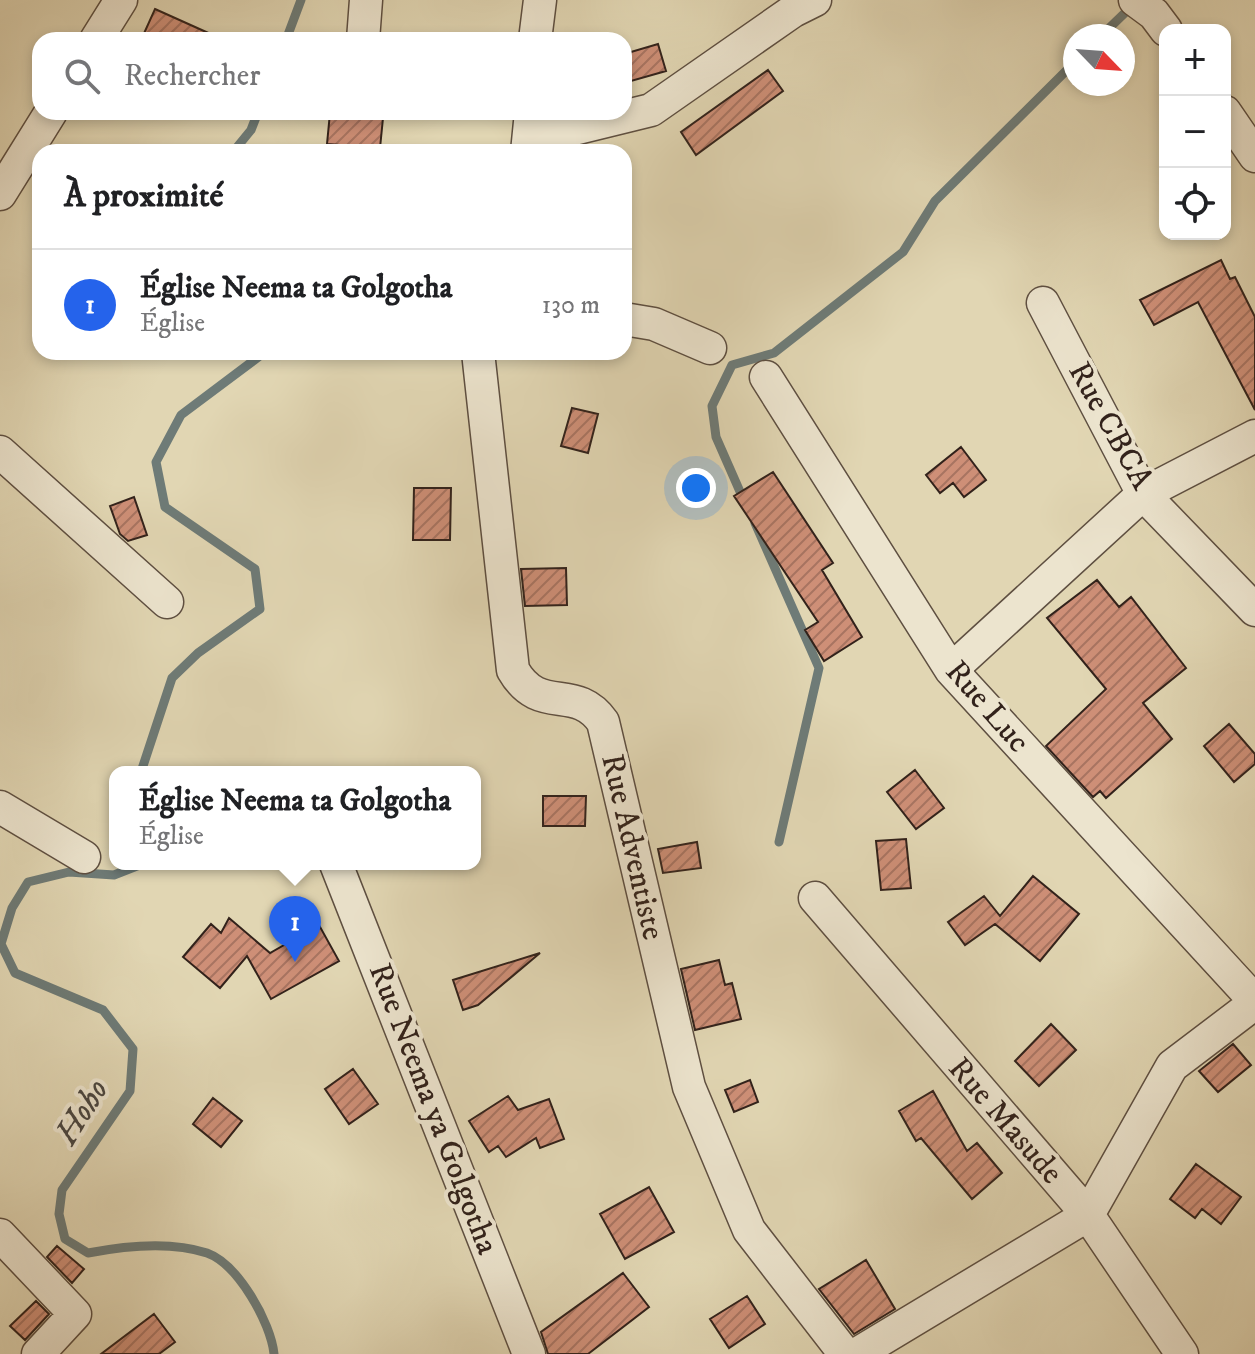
<!DOCTYPE html>
<html lang="fr">
<head>
<meta charset="utf-8">
<style>
  :root { --surface:#fff; --page:#f6f6f6; --text:#202124; --muted:#757577; --line:#e0e0e0; --accent:#2563eb }
  body { margin:0; font-family:"IM FELL DW Pica",serif; background:var(--page); color:var(--text) }
  .controls { position:absolute; right:24px; top:24px; display:grid; overflow:hidden; border-radius:16px; box-shadow:0 4px 12px #0003 }
  .controls button { width:72px; height:72px; display:grid; place-items:center; padding:0; border:0; border-bottom:2px solid var(--line); background:var(--surface); color:var(--text); font:40px sans-serif }
  .compass { position:absolute; left:1063px; top:24px; width:72px; height:72px; border-radius:50%; background:var(--surface); box-shadow:0 4px 12px #0003; rotate:115deg }
  .you { position:absolute; left:696px; top:488px; width:28px; height:28px; margin:-20px; border:6px solid #fff; border-radius:50%; background:#1a73e8; box-shadow:0 0 0 12px #1a73e833 }
  .badge { display:grid; place-items:center; width:52px; height:52px; border-radius:50%; background:var(--accent); color:#fff; font-size:26px; font-weight:700 }
  .pin { position:absolute; translate:-50% -66px; filter:drop-shadow(0 2px 4px #0008) }
  .pin::after { content:''; position:absolute; top:42px; width:28px; height:24px; background:inherit; clip-path:polygon(0 0,100% 0,50% 100%) }
  .popup { position:absolute; left:109px; top:766px; width:372px; height:104px; box-sizing:border-box; display:grid; place-content:center; border-radius:16px; background:var(--surface); filter:drop-shadow(0 2px 6px #0005); font-size:26px; white-space:nowrap; color:var(--muted) }
  .popup b { font-size:30px; color:var(--text) }
  .popup::after { content:''; position:absolute; left:50%; top:100%; margin-left:-16px; border:16px solid transparent; border-top-color:var(--surface) }
  .list { margin:0; padding:0; list-style:none }
  h2 { display:flex; justify-content:space-between; align-items:center; height:104px; margin:0; padding:0 32px; font-size:34px }
  h2 small { font-size:26px; font-weight:400; color:var(--muted) }
  .list li { display:grid; grid-template-columns:52px 1fr auto; gap:24px; align-items:center; box-sizing:border-box; height:112px; padding:0 32px; border-top:2px solid var(--line) }
  .list b { display:block; font-size:30px; white-space:nowrap }
  .list p { margin:0; font-size:26px; white-space:nowrap; color:var(--muted) }
  .list em { font-size:26px; font-style:normal; color:var(--muted) }
  .icon { flex:none; width:44px; height:44px; fill:none; stroke:currentColor; stroke-width:2; stroke-linecap:round; stroke-linejoin:round }
  .map { position:relative; flex:none; width:1255px; height:1354px; overflow:hidden }
  .search { position:absolute; background:var(--surface); box-shadow:0 4px 12px #0003; left:32px; top:32px; width:600px; height:88px; display:flex; align-items:center; gap:20px; box-sizing:border-box; padding:0 28px; border-radius:24px; color:var(--muted); font-size:30px }
  .panel { position:absolute; background:var(--surface); box-shadow:0 4px 12px #0003; left:32px; top:144px; width:600px; height:216px; border-radius:24px }
  .map>svg:first-child { display:block }
  .lines { fill:none; stroke-linecap:round; stroke-linejoin:round }
  .stream { stroke:#6e7b77; stroke-width:9 }
  .building { fill:url(#building-hatch); stroke:#32221b; stroke-width:2 }
  .minor-casing { stroke:#5e4f41; stroke-width:35 }
  .minor { stroke:#ece4ce; stroke-width:32 }
  .labels { text-anchor:middle; dominant-baseline:central; stroke-width:8; stroke-linejoin:round; paint-order:stroke }
  .street-label { font-size:32px; fill:#32221b; stroke:#ece4ce }
  .water-label { font-size:34px; font-style:italic; fill:#4b4741; stroke:#ece4ce }
</style>
</head>
<body>
<div class="map">
<svg width="1255" height="1354" viewBox="0 0 1255 1354">
  <defs>
    <pattern id="building-hatch" width="6" height="6" patternUnits="userSpaceOnUse" patternTransform="scale(2)"><rect width="6" height="6" fill="#ce8f77"/><path d="M-1 1l2-2M0 6l6-6M5 7l2-2" fill="none" stroke="#a87461"/></pattern>
  </defs>
  <rect width="100%" height="100%" fill="#e1d6b3"/>
  <filter id="stains"><feTurbulence type="fractalNoise" baseFrequency=".0025" numOctaves="4"/><feColorMatrix values="0 0 0 0 .2 0 0 0 0 .09 0 0 0 0 .02 0 0 0 .5 -.17"/></filter>
  <radialGradient id="worn" r=".72"><stop offset=".6" stop-color="#630" stop-opacity="0"/><stop offset="1" stop-color="#630" stop-opacity=".3"/></radialGradient>
  <g class="lines">
    <path class="stream" d="M 1101,36 L 1133,5
      M 286,40 L 301,0
      M 233,152 L 251,130 L 258,112
      M 745,503 L 716,437 L 712,406 L 732,365 L 774,353 L 903,252 L 935,201 L 1075,62
      M 755,523 L 819,668 L 779,842
      M 141,772 L 172,678 L 198,653 L 260,609 L 255,569 L 165,507 L 156,462 L 181,415 L 265,352
      M 142,864 L 114,875 L 69,872 L 28,882 L 12,908 L 1,944 L 15,973 L 103,1010 L 133,1049 L 130,1091 L 62,1190 L 59,1214 L 65,1239 L 88,1253 C 124,1246 171,1241 207,1253 C 238,1264 271,1323 274,1354"/>
  </g>
  <path class="building" d="M 155,9 L 224,40 L 141,40 Z
    M 658,44 L 666,71 L 624,83 L 624,54 Z
    M 768,70 L 783,91 L 696,155 L 681,132 Z
    M 330,113 L 383,118 L 380,148 L 327,144 Z
    M 1221,260 L 1230,279 L 1235,277 L 1255,317 L 1255,410 L 1198,302 L 1154,325 L 1140,300 Z
    M 572,408 L 598,414 L 588,453 L 561,446 Z
    M 961,447 L 986,480 L 964,497 L 953,483 L 940,493 L 926,475 Z
    M 773,472 L 833,563 L 822,570 L 862,637 L 824,661 L 805,630 L 818,622 L 734,496 Z
    M 414,488 L 451,488 L 450,540 L 413,540 Z
    M 134,497 L 147,535 L 128,541 L 120,534 L 110,506 Z
    M 566,568 L 567,605 L 525,606 L 521,569 Z
    M 1097,580 L 1119,607 L 1131,597 L 1186,668 L 1143,703 L 1172,739 L 1106,798 L 1100,791 L 1093,797 L 1046,746 L 1106,689 L 1047,618 Z
    M 1229,724 L 1255,754 L 1255,764 L 1234,782 L 1204,746 Z
    M 915,770 L 944,808 L 916,829 L 887,792 Z
    M 543,796 L 586,796 L 585,826 L 543,826 Z
    M 906,839 L 911,888 L 881,890 L 876,841 Z
    M 697,842 L 701,868 L 663,873 L 658,849 Z
    M 1033,876 L 1079,914 L 1040,961 L 995,924 L 965,945 L 948,922 L 984,896 L 1000,916 Z
    M 229,918 L 270,953 L 319,925 L 339,961 L 271,999 L 247,956 L 220,988 L 183,957 L 211,924 L 221,933 Z
    M 540,953 L 478,1005 L 463,1010 L 453,980 Z
    M 719,960 L 725,985 L 732,983 L 741,1019 L 695,1030 L 681,969 Z
    M 1051,1024 L 1076,1050 L 1039,1086 L 1015,1061 Z
    M 1233,1044 L 1251,1065 L 1218,1092 L 1199,1071 Z
    M 353,1069 L 378,1104 L 349,1124 L 325,1089 Z
    M 750,1080 L 758,1102 L 734,1112 L 725,1090 Z
    M 933,1091 L 967,1151 L 977,1143 L 1002,1173 L 972,1199 L 921,1138 L 916,1141 L 899,1111 Z
    M 508,1096 L 518,1110 L 549,1099 L 564,1139 L 540,1148 L 536,1138 L 506,1157 L 498,1146 L 489,1152 L 469,1121 Z
    M 213,1098 L 242,1121 L 221,1147 L 193,1124 Z
    M 1196,1164 L 1241,1197 L 1221,1224 L 1202,1209 L 1195,1218 L 1170,1199 Z
    M 649,1187 L 674,1232 L 625,1259 L 600,1214 Z
    M 57,1246 L 84,1269 L 72,1283 L 47,1257 Z
    M 866,1260 L 895,1309 L 854,1334 L 819,1289 Z
    M 623,1273 L 649,1307 L 588,1354 L 548,1354 L 541,1332 Z
    M 747,1296 L 765,1324 L 729,1348 L 710,1319 Z
    M 36,1301 L 49,1314 L 25,1340 L 10,1326 Z
    M 154,1314 L 175,1342 L 159,1354 L 101,1354 Z"/>
  <g class="lines">
    <defs>
      <path id="minor" d="M 1135,0 L 1154,14 L 1166,30
        M 96,40 L 121,0
        M 363,40 L 366,0
        M 535,40 L 540,0
        M 1225,112 L 1255,156
        M 529,140 L 651,110 L 793,11 L 815,0
        M 527,152 L 531,112
        M 0,194 L 51,112
        M 1043,303 L 1143,494 L 1255,610
        M 624,319 L 654,324 L 710,348
        M 478,352 L 513,670 C 540,717 575,682 603,722 L 689,1087 L 749,1230 L 845,1354
        M 766,377 L 951,670 L 1255,1001
        M 0,452 L 167,602
        M 951,670 L 1143,494 L 1255,436
        M 0,807 L 84,857
        M 336,864 L 529,1354
        M 815,898 L 1088,1215 L 1182,1354
        M 0,1235 L 75,1314 L 38,1354
        M 857,1354 L 1088,1215 L 1172,1066 L 1255,1003"/>
    </defs>
    <use href="#minor" class="minor-casing"/>
    <use href="#minor" class="minor"/>
  </g>
  <g class="labels">
    <g class="street-label">
      <text transform="translate(1110 426) rotate(61)">Rue CBCA</text>
      <text transform="translate(987 707) rotate(49)">Rue Luc</text>
      <text transform="translate(632 847) rotate(77)">Rue Adventiste</text>
      <text transform="translate(433 1109) rotate(69)">Rue Neema ya Golgotha</text>
      <text transform="translate(1005 1121) rotate(49)">Rue Masude</text>
    </g>
    <g class="water-label">
      <text transform="translate(82 1112) rotate(-58)">Hoho</text>
    </g>
  </g>
  <rect width="100%" height="100%" filter="url(#stains)"/>
  <rect width="100%" height="100%" fill="url(#worn)"/>
</svg>
<div class="controls">
<button>+</button>
<button>−</button>
<button><svg class="icon" aria-label="locate" viewBox="0 0 24 24"><circle cx="12" cy="12" r="6"/><path d="M12 2v4M12 18v4M2 12h4M18 12h4"/></svg></button>
</div>
<svg class="compass" viewBox="-18 -18 36 36"><path d="M0-13l5 13h-10z" fill="#e53935"/><path d="M0 13l5-13h-10z" fill="#757577"/></svg>
<div class="you"></div>
<div class="pin badge" style="left:295px;top:962px">1</div>
<div class="popup"><b>Église Neema ta Golgotha</b>Église</div>
<div class="search"><svg class="icon" aria-label="search" viewBox="0 0 24 24"><circle cx="10" cy="10" r="6"/><path d="M15 15l6 6"/></svg>Rechercher</div>
<section class="panel">
<h2>À proximité<small></small></h2>
<ul class="list">
<li><span class="badge">1</span><div><b>Église Neema ta Golgotha</b><p>Église</p></div><em>130 m</em></li>
</ul>
</section>
</div>
</body>
</html>
